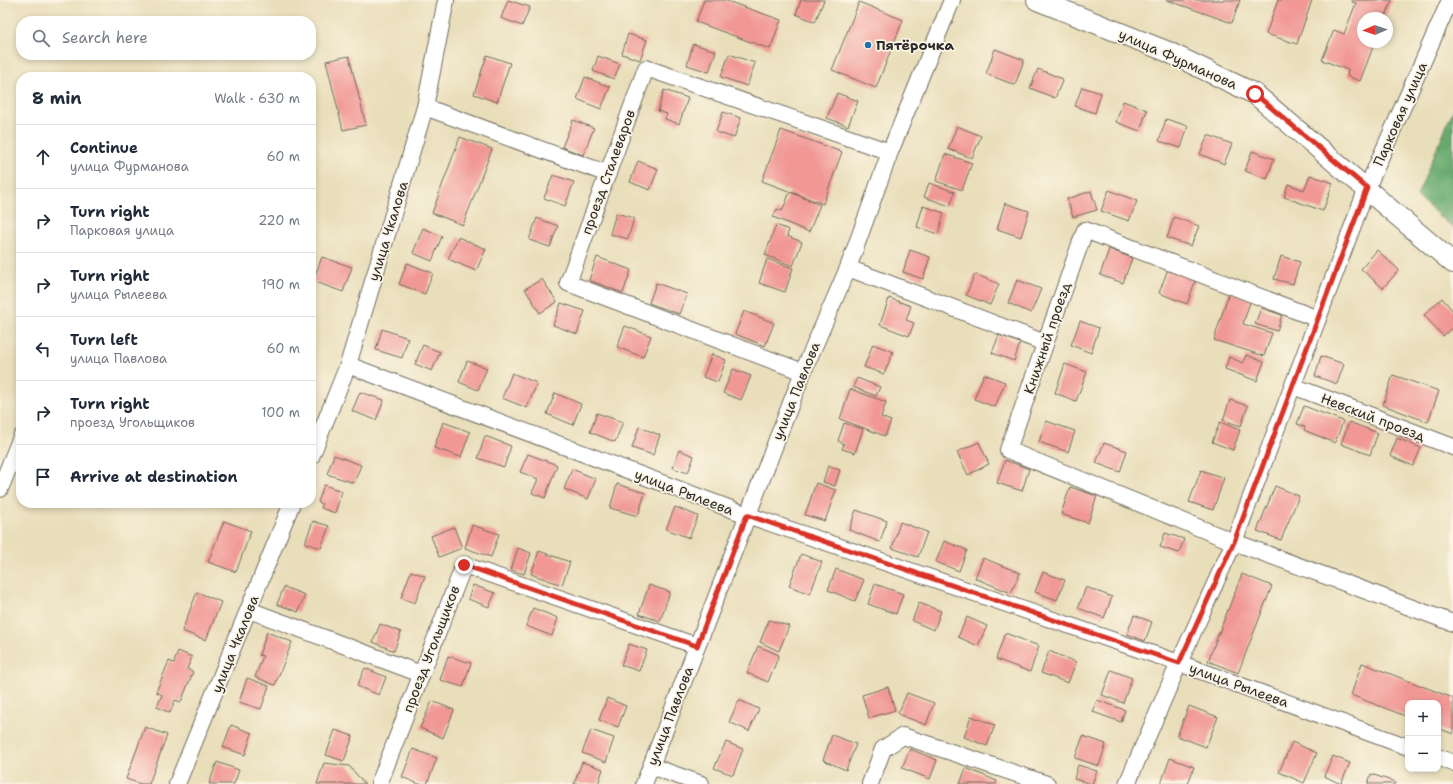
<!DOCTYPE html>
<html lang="en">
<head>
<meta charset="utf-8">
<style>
  :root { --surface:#fff; --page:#f2f2f3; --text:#1f2937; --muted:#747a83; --line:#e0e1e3 }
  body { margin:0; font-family:"Shantell Sans",sans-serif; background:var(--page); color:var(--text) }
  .controls { position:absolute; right:12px; bottom:12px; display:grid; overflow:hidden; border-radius:8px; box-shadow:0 2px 6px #0003 }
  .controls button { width:36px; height:36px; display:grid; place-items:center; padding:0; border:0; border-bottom:1px solid var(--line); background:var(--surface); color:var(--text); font:20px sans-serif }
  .compass { position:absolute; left:1357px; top:12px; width:36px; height:36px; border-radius:50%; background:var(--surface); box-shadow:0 2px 6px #0003; rotate:268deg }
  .stop { position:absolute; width:12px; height:12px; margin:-9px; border:3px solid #d93025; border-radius:50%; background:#fff }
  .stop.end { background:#d93025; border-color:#fff; box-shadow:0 1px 4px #0008 }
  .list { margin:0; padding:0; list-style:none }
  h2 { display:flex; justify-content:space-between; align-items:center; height:52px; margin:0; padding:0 16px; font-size:17px }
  h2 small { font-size:13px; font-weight:400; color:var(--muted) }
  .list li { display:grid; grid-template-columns:26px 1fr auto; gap:12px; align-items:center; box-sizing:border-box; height:64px; padding:0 16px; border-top:1px solid var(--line) }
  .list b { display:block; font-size:15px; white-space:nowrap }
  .list p { margin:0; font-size:13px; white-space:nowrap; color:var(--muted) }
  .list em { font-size:13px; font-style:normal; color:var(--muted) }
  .icon { flex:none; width:22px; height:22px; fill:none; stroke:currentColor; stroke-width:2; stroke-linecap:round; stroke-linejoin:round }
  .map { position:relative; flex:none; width:1453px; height:784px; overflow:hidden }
  .search { position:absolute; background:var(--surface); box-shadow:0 2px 6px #0003; left:16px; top:16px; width:300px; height:44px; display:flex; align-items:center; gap:10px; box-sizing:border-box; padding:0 14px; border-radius:16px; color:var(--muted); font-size:15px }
  .panel { position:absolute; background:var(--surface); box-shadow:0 2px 6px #0003; left:16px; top:72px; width:300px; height:436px; border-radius:16px }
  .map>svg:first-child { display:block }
  .forest { fill:#68aa6e; stroke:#4a6a4c }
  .building { fill:#f19895 }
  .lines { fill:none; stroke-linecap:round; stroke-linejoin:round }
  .minor-casing { stroke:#6e6a5d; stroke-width:18 }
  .tertiary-casing { stroke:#6e6a5d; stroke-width:22 }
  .minor { stroke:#fff; stroke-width:16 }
  .tertiary { stroke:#fff; stroke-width:20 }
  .route { stroke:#d93025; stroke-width:5 }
  .poi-dot { fill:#1f6fb2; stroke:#fcf5e5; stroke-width:1.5 }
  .labels { text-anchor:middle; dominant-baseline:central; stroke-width:3.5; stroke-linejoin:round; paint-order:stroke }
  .poi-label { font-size:14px; font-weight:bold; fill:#2b2b2b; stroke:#fcf5e5; text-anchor:start }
  .street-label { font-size:14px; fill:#2b2b2b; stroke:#fcf5e5 }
</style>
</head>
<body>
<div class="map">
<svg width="1453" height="784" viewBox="0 0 1453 784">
  <rect width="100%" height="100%" fill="#fcf5e5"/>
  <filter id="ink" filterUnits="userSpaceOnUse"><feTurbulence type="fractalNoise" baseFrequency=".025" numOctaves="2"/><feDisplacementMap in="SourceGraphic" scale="8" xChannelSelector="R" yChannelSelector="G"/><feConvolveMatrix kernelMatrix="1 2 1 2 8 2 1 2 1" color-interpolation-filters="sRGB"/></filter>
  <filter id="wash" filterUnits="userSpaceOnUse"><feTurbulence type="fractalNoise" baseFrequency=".012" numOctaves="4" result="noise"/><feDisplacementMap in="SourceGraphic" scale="16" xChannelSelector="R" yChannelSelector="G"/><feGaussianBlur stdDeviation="0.9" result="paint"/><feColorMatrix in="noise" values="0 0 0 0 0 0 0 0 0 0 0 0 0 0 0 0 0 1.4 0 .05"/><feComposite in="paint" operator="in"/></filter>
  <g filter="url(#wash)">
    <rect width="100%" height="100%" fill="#e9deba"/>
    <path class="forest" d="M 1453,110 L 1453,228 L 1417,196 Z"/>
    <g id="blocks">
      <path class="building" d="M 508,0 L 530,7 L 522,26 L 501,18 Z
        M 704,0 L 724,0 L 781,20 L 770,49 L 696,22 Z
        M 801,0 L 824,0 L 815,22 L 796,14 Z
        M 1167,0 L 1240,0 L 1232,23 Z
        M 1278,0 L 1312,0 L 1297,44 L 1266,34 Z
        M 1352,0 L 1392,0 L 1385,18 L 1363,18 L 1363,42 L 1375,42 L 1360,81 L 1347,76 L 1348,70 L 1322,60 L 1334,30 L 1344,34 L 1356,3 L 1352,2 Z
        M 859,2 L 903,20 L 876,88 L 832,70 Z
        M 628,34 L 647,40 L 640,60 L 622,54 Z
        M 693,44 L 716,51 L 709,72 L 687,65 Z
        M 995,49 L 1024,60 L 1015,85 L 986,74 Z
        M 729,54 L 755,63 L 747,86 L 721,77 Z
        M 487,55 L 510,63 L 497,102 L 474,94 Z
        M 349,56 L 366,125 L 343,130 L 326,61 Z
        M 598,56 L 620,64 L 614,79 L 593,71 Z
        M 1038,69 L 1063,79 L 1055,98 L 1030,88 Z
        M 585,77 L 610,87 L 601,109 L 577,99 Z
        M 1082,87 L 1101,93 L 1095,113 L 1075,106 Z
        M 664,90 L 688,98 L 679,124 L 665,119 L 667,114 L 658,111 Z
        M 837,93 L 858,101 L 848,126 L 827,118 Z
        M 1123,101 L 1147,110 L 1140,131 L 1116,122 Z
        M 723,112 L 741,118 L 734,138 L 716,132 Z
        M 1166,119 L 1188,126 L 1181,148 L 1159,141 Z
        M 573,120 L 594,128 L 583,155 L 562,147 Z
        M 957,126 L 981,136 L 972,158 L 948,149 Z
        M 781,130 L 842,152 L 823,204 L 762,181 Z
        M 1208,135 L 1232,144 L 1224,164 L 1200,154 Z
        M 460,137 L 492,149 L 463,225 L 432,213 Z
        M 1252,151 L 1274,159 L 1267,179 L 1245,171 Z
        M 945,154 L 972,163 L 962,190 L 936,181 Z
        M 638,161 L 658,169 L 650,190 L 630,182 Z
        M 553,175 L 574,182 L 565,206 L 544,198 Z
        M 1310,175 L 1333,183 L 1323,211 L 1284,197 L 1288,184 L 1304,190 Z
        M 929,183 L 955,192 L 950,206 L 924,197 Z
        M 1109,190 L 1137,201 L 1129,221 L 1101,211 Z
        M 1091,191 L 1097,210 L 1073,217 L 1067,199 Z
        M 790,192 L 820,205 L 809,232 L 773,217 L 777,209 L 782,211 Z
        M 1005,203 L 1029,211 L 1021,237 L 997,229 Z
        M 923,206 L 944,213 L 938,234 L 917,227 Z
        M 616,213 L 634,218 L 628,239 L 610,234 Z
        M 1174,217 L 1199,226 L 1191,246 L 1167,238 Z
        M 537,218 L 558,226 L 550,247 L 529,240 Z
        M 776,225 L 789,230 L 787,236 L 802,242 L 793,266 L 765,255 Z
        M 423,228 L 442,236 L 432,261 L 413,253 Z
        M 458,237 L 486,249 L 476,271 L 448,259 Z
        M 1109,249 L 1132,258 L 1123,283 L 1100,275 Z
        M 910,250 L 930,257 L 923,279 L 903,272 Z
        M 1377,250 L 1399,270 L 1383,288 L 1361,269 Z
        M 1281,256 L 1300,262 L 1293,284 L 1274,279 Z
        M 322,257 L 352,267 L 343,292 L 313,281 Z
        M 597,257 L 631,270 L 623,293 L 589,280 Z
        M 767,259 L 793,268 L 785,292 L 759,283 Z
        M 407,263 L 433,273 L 425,294 L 399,284 Z
        M 1168,269 L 1196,279 L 1187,304 L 1159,293 Z
        M 975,274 L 999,284 L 990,305 L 966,295 Z
        M 542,279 L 557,302 L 540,313 L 525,289 Z
        M 1017,280 L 1041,289 L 1031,313 L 1008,303 Z
        M 656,283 L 687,294 L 679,314 L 649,303 Z
        M 1229,292 L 1251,299 L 1243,324 L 1272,333 L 1264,356 L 1214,340 Z
        M 889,298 L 911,306 L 906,320 L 914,323 L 909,336 L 880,325 Z
        M 1442,298 L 1453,311 L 1453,327 L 1443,336 L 1424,315 Z
        M 561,303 L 585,311 L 577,334 L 553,325 Z
        M 1261,308 L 1282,315 L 1277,331 L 1255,324 Z
        M 744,311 L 774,323 L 765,346 L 735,334 Z
        M 1080,321 L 1099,328 L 1091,353 L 1071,345 Z
        M 625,326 L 651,336 L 643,357 L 617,347 Z
        M 382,329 L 408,338 L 402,358 L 376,350 Z
        M 999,335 L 1020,343 L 1014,361 L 992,353 Z
        M 873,344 L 893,352 L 884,374 L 864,367 Z
        M 423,345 L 440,352 L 432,371 L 415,364 Z
        M 712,354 L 726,360 L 718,382 L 703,377 Z
        M 1246,355 L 1264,362 L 1257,381 L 1225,369 L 1229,357 L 1243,363 Z
        M 1321,356 L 1344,364 L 1337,384 L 1315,376 Z
        M 467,361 L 487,368 L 478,390 L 459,382 Z
        M 1065,364 L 1087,372 L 1076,401 L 1055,393 Z
        M 733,369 L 751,376 L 741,400 L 723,393 Z
        M 512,373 L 537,383 L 527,408 L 502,398 Z
        M 984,374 L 1005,382 L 995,407 L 974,399 Z
        M 1393,375 L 1439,391 L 1428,422 L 1383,405 Z
        M 857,378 L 880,387 L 876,396 L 853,387 Z
        M 850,389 L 886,402 L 881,417 L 891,421 L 885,436 L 840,419 Z
        M 360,392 L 384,400 L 376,420 L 352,411 Z
        M 555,393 L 581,404 L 573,425 L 547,414 Z
        M 1230,400 L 1248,406 L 1241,426 L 1223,420 Z
        M 1304,406 L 1343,421 L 1335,443 L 1304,430 L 1305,427 L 1297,424 Z
        M 597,413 L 623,422 L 615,442 L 590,432 Z
        M 1046,421 L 1075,431 L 1068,452 L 1039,442 Z
        M 443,422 L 470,432 L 461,457 L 434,448 Z
        M 1220,422 L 1240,430 L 1233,450 L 1212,442 Z
        M 1349,422 L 1378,433 L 1370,455 L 1341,444 Z
        M 844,423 L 863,429 L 855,453 L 842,449 L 844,444 L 838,441 Z
        M 639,427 L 660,435 L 653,455 L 632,448 Z
        M 485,436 L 511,446 L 504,467 L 478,458 Z
        M 1397,438 L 1421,448 L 1413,466 L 1390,456 Z
        M 979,442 L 989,464 L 968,475 L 957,452 Z
        M 1104,443 L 1127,451 L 1120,472 L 1096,463 Z
        M 679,450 L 694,456 L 688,473 L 673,468 Z
        M 528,454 L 557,465 L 545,498 L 532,493 L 538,479 L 520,472 Z
        M 334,455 L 361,465 L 354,483 L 327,474 Z
        M 1005,460 L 1029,469 L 1022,491 L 997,483 Z
        M 828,466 L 840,470 L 835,486 L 823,482 Z
        M 572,469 L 596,479 L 588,499 L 564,489 Z
        M 1201,470 L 1224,478 L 1213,510 L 1189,502 Z
        M 816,483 L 836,490 L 825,521 L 805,515 Z
        M 617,484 L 645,493 L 638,516 L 610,508 Z
        M 324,485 L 342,491 L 335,513 L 321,508 L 322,504 L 318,502 Z
        M 1275,486 L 1299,496 L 1281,540 L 1257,531 Z
        M 1070,487 L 1097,496 L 1088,523 L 1061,514 Z
        M 675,507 L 698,516 L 689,538 L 666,529 Z
        M 856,510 L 887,521 L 880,542 L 849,530 Z
        M 224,521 L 251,531 L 236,572 L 208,562 Z
        M 313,521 L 329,526 L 321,548 L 305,543 Z
        M 900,522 L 927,532 L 918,557 L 892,548 Z
        M 472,525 L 499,534 L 491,557 L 465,548 Z
        M 454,527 L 462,548 L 439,557 L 431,536 Z
        M 1165,533 L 1184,539 L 1179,553 L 1160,547 Z
        M 944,541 L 967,550 L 959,571 L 936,562 Z
        M 518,548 L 531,553 L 524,574 L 511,570 Z
        M 539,551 L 570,562 L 562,585 L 531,574 Z
        M 801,554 L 822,562 L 810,594 L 789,586 Z
        M 983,558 L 1020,573 L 1011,593 L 975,578 Z
        M 836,569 L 864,580 L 855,601 L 828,590 Z
        M 411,571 L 425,576 L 415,603 L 401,598 Z
        M 1043,572 L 1065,580 L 1057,600 L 1035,592 Z
        M 1242,574 L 1272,586 L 1238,673 L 1208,661 Z
        M 875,584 L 903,594 L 896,614 L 868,604 Z
        M 473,585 L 495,593 L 489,607 L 468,599 Z
        M 649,585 L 670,592 L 660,621 L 639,614 Z
        M 284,587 L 305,595 L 298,612 L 277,604 Z
        M 1086,587 L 1112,597 L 1104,618 L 1078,608 Z
        M 197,592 L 221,602 L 206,640 L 182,631 Z
        M 919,603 L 941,611 L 934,630 L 912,621 Z
        M 533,608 L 558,618 L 552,636 L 526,626 Z
        M 1134,615 L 1152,622 L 1145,641 L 1127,634 Z
        M 967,617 L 987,626 L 978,646 L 958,637 Z
        M 769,620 L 789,626 L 779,651 L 760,642 Z
        M 380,624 L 401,632 L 394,651 L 373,642 Z
        M 267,632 L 292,642 L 275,685 L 255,677 L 263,656 L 259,655 Z
        M 1005,633 L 1039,646 L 1030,672 L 996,659 Z
        M 629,644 L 647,650 L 639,671 L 621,665 Z
        M 758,646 L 779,655 L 768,682 L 747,673 Z
        M 178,651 L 192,657 L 187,669 L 193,672 L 181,702 L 175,700 L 170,713 L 157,707 L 162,695 L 156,692 L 169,661 L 174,663 Z
        M 1049,651 L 1076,662 L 1068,683 L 1041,673 Z
        M 448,656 L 471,663 L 463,687 L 440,680 Z
        M 1362,663 L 1453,698 L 1453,734 L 1438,728 L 1438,703 L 1408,703 L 1408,717 L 1351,695 Z
        M 365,668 L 386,677 L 379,695 L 357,686 Z
        M 1111,670 L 1132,678 L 1123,703 L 1102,695 Z
        M 247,678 L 269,686 L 261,709 L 239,702 Z
        M 888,687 L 895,710 L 869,718 L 862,695 Z
        M 907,693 L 934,703 L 926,725 L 898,714 Z
        M 607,698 L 626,706 L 618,727 L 599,720 Z
        M 739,700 L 759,709 L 749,731 L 729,722 Z
        M 1097,700 L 1125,710 L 1121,722 L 1093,712 Z
        M 432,701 L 454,710 L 443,738 L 420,728 Z
        M 1189,706 L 1218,717 L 1206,747 L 1177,736 Z
        M 971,716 L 995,725 L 987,746 L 964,737 Z
        M 231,725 L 252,733 L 245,755 L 223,747 Z
        M 145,727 L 167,735 L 149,784 L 141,784 L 126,779 Z
        M 335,730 L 353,736 L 344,761 L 326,755 Z
        M 591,730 L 614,738 L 606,762 L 582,753 Z
        M 832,735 L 856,744 L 846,770 L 823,760 Z
        M 1083,736 L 1106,744 L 1099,766 L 1075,758 Z
        M 726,742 L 743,749 L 733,775 L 714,768 Z
        M 1292,742 L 1317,753 L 1304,783 L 1279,772 Z
        M 413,749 L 437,758 L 427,784 L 419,784 L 402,777 Z
        M 910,749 L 937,760 L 930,779 L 902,768 Z
        M 1333,756 L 1350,763 L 1341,784 L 1324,776 Z
        M 1170,758 L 1194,767 L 1188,784 L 1161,784 Z
        M 217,762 L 239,770 L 234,784 L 209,784 Z
        M 582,762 L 603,769 L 598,784 L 574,784 Z
        M 324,763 L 349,766 L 365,784 L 317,784 Z
        M 1078,765 L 1097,771 L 1092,784 L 1074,779 Z
        M 966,768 L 997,781 L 996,784 L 960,784 Z
        M 1371,774 L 1395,782 L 1395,784 L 1368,784 Z"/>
    </g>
  </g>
  <g filter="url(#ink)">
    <use href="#blocks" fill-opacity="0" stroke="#6e6a5d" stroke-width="1"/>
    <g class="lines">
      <defs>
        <path id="minor" d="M 425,107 L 608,174
          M 848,268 L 1045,343
          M 1318,319 L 1085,230 L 1008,450 L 1234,542 L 1453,623
          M 348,365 L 747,515 L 1179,663 L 1408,747
          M 803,372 L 568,283 L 646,68 L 890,152
          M 1293,386 L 1453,447
          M 311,457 L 348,365 L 425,107 L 446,0
          M 0,489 L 21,437
          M 249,610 L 421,674
          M 1438,757 L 1453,763
          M 651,766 L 701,784
          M 177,784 L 292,503
          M 379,784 L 464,565 L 697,646
          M 644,784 L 803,372 L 848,268 L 890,152 L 952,0
          M 870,784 L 883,749 L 903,736 L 1047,784
          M 1127,784 L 1179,663 L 1234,542 L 1367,188 L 1450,0"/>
        <path id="tertiary" d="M 1037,0 L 1166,51 L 1255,94 L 1453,263"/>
      </defs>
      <use href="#minor" class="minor-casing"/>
      <use href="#tertiary" class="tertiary-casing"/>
      <use href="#minor" class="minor"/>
      <use href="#tertiary" class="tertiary"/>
    </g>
  </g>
  <g class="lines" filter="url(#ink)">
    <path class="route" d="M 464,565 L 697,646 L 747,515 L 1179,663 L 1234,542 L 1367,188 L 1255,94"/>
  </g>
  <circle class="poi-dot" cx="868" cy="45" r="4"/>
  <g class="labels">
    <g class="poi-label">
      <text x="876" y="45">Пятёрочка</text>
    </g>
    <g class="street-label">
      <text transform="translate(1178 59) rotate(24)">улица Фурманова</text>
      <text transform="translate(1400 114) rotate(-66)">Парковая улица</text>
      <text transform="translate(608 172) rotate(-70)">проезд Сталеваров</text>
      <text transform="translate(388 231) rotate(-73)">улица Чкалова</text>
      <text transform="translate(1047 338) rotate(-71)">Книжный проезд</text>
      <text transform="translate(796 391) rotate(-68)">улица Павлова</text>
      <text transform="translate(1373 417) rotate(21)">Невский проезд</text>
      <text transform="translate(684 492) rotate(21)">улица Рылеева</text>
      <text transform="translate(235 644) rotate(-68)">улица Чкалова</text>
      <text transform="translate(431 649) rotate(-69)">проезд Угольщиков</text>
      <text transform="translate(1239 685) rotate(20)">улица Рылеева</text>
      <text transform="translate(670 716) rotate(-69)">улица Павлова</text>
    </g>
  </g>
</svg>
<div class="controls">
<button>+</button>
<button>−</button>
</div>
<svg class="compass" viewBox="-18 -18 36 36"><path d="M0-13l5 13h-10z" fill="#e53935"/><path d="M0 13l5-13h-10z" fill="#747a83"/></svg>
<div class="stop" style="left:1255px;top:94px"></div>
<div class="stop end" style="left:464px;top:565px"></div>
<div class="search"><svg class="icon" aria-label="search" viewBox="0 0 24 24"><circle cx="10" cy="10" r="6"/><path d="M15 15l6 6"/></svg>Search here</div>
<section class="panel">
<h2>8 min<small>Walk · 630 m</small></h2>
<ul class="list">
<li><svg class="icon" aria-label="ahead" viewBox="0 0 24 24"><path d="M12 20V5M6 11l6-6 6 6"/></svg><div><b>Continue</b><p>улица Фурманова</p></div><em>60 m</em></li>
<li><svg class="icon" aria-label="right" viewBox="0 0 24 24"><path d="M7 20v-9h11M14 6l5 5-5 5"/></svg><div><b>Turn right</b><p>Парковая улица</p></div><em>220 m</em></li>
<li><svg class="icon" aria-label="right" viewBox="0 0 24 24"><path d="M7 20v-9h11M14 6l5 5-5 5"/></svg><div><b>Turn right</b><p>улица Рылеева</p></div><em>190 m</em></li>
<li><svg class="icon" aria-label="left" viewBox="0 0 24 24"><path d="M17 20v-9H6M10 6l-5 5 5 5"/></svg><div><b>Turn left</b><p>улица Павлова</p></div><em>60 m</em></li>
<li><svg class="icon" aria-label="right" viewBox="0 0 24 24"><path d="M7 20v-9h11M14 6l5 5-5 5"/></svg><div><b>Turn right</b><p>проезд Угольщиков</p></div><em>100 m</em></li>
<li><svg class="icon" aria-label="arrive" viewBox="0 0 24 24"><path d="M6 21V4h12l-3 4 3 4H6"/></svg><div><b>Arrive at destination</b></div></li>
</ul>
</section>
</div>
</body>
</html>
